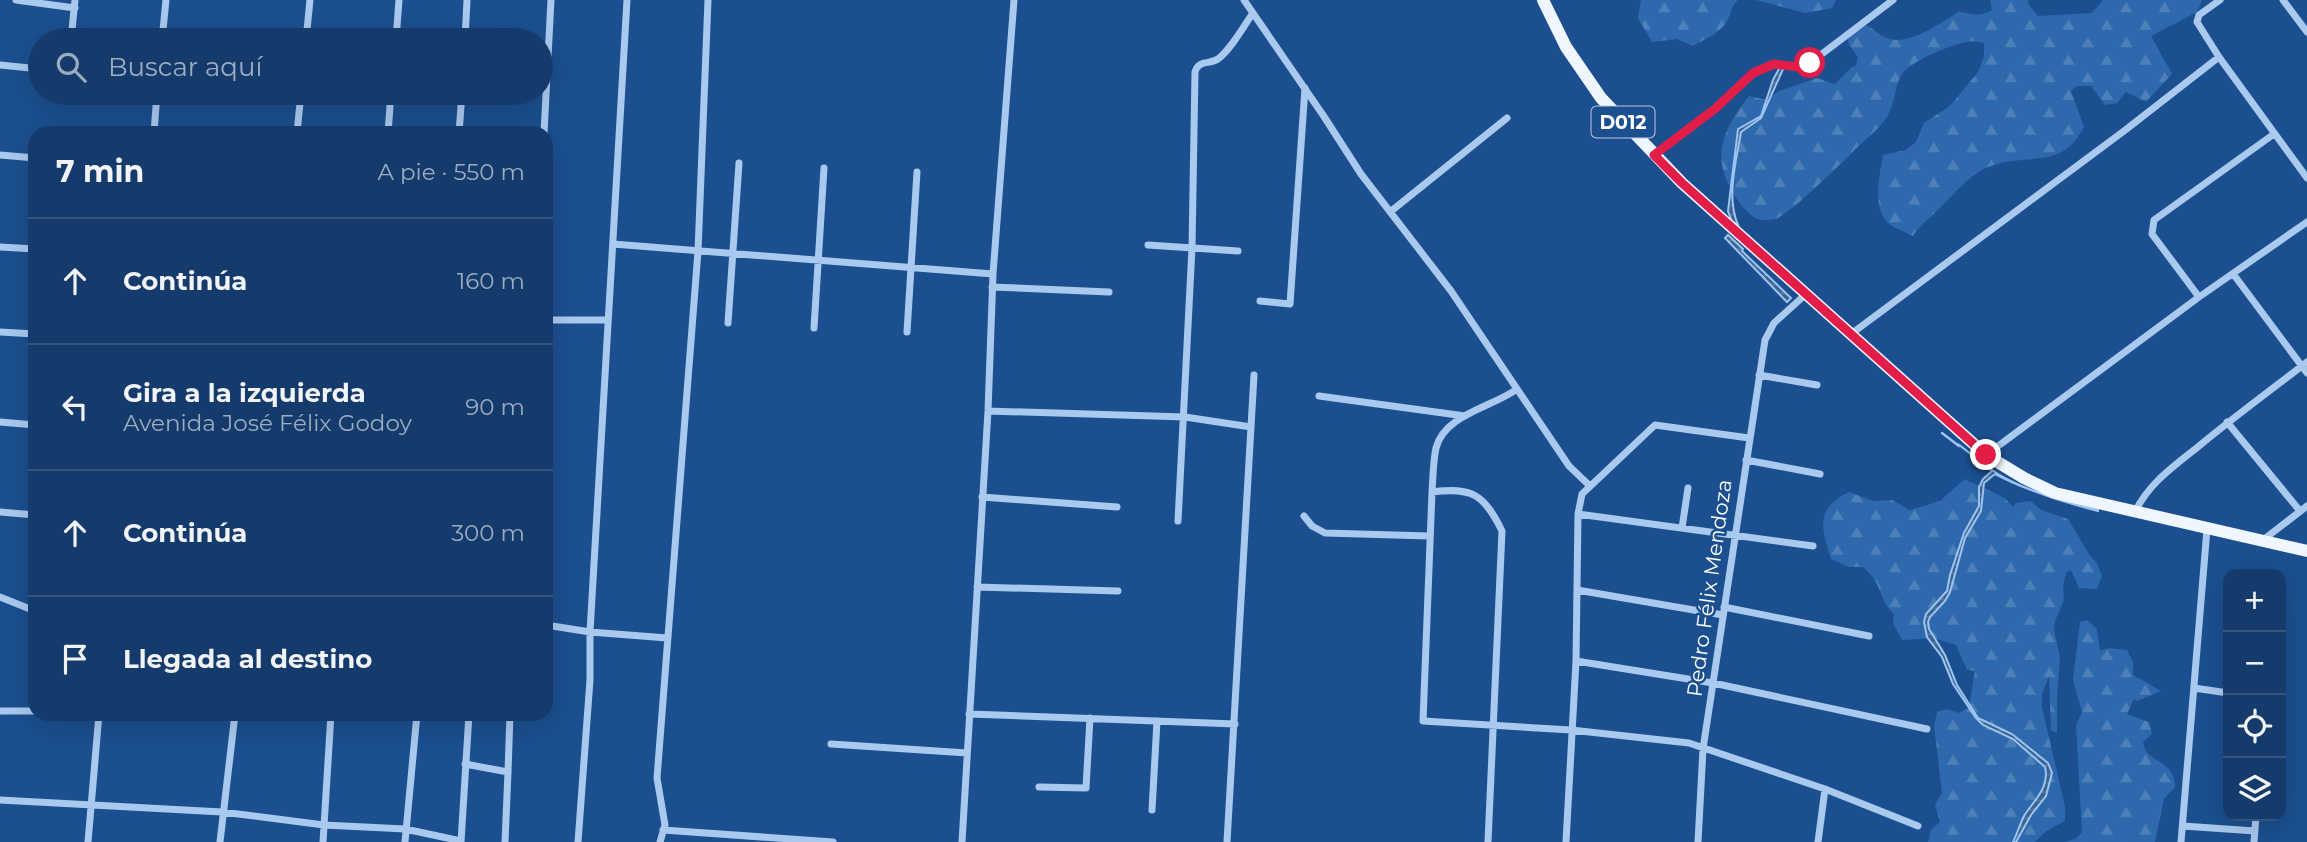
<!DOCTYPE html>
<html lang="es">
<head>
<meta charset="utf-8">
<style>
  :root { --surface:#143b6b; --page:#214673; --text:#f1f3f6; --muted:#9dadc1; --line:#33557e }
  body { margin:0; font-family:Montserrat,sans-serif; background:var(--page); color:var(--text) }
  .controls { position:absolute; right:21px; bottom:21px; display:grid; overflow:hidden; border-radius:14px; box-shadow:0 7px 28px #0002 }
  .controls button { width:63px; height:63px; display:grid; place-items:center; padding:0; border:0; border-bottom:2px solid var(--line); background:var(--surface); color:var(--text); font:35px sans-serif }
  .stop { position:absolute; width:21px; height:21px; margin:-16px; border:5px solid #e11d48; border-radius:50%; background:#fff }
  .stop.end { background:#e11d48; border-color:#fff; box-shadow:0 2px 7px #0008 }
  .list { margin:0; padding:0; list-style:none }
  h2 { display:flex; justify-content:space-between; align-items:center; height:91px; margin:0; padding:0 28px; font-size:30px }
  h2 small { font-size:23px; font-weight:400; color:var(--muted) }
  .list li { display:grid; grid-template-columns:46px 1fr auto; gap:21px; align-items:center; box-sizing:border-box; height:126px; padding:0 28px; border-top:2px solid var(--line) }
  .list b { display:block; font-size:26px; white-space:nowrap }
  .list p { margin:0; font-size:23px; white-space:nowrap; color:var(--muted) }
  .list em { font-size:23px; font-style:normal; color:var(--muted) }
  .icon { flex:none; width:38px; height:38px; fill:none; stroke:currentColor; stroke-width:2; stroke-linecap:round; stroke-linejoin:round }
  .map { position:relative; flex:none; width:2307px; height:842px; overflow:hidden }
  .search { position:absolute; background:var(--surface); box-shadow:0 7px 28px #0002; left:28px; top:28px; width:525px; height:77px; display:flex; align-items:center; gap:18px; box-sizing:border-box; padding:0 24px; border-radius:38px; color:var(--muted); font-size:26px }
  .panel { position:absolute; background:var(--surface); box-shadow:0 7px 28px #0002; left:28px; top:126px; width:525px; height:595px; border-radius:21px }
  .map>svg:first-child { display:block }
  .forest { fill:url(#forest-firs) }
  .water { fill:url(#water-rules); stroke:#9cc4f0; stroke-width:2 }
  .lines { fill:none; stroke-linecap:round; stroke-linejoin:round }
  .stream { stroke:#9cc4f0; stroke-width:2.5 }
  .minor { stroke:#a9c9ee; stroke-width:7 }
  .primary { stroke:#f0f6ff; stroke-width:12 }
  .route { stroke:#e11d48; stroke-width:9 }
  .labels { text-anchor:middle; dominant-baseline:central; stroke-width:5; stroke-linejoin:round; paint-order:stroke }
  .shield { fill:#1b4f8f; stroke:#bbcadd; stroke-width:2 }
  .shield-label { font-size:19px; font-weight:bold; fill:#fff }
  .street-label { font-size:21px; fill:#fff; stroke:#1b4f8f }
</style>
</head>
<body>
<div class="map">
<svg width="2307" height="842" viewBox="0 0 2307 842">
  <defs>
    <pattern id="forest-firs" width="22" height="20" patternUnits="userSpaceOnUse" patternTransform="scale(1.75)"><rect width="22" height="20" fill="#2e69ad"/><path d="M5 1l3.5 6h-7zM16 11l3.5 6h-7z" fill="#4d80b9"/></pattern>
    <pattern id="water-rules" width="6" height="5" patternUnits="userSpaceOnUse" patternTransform="scale(1.75)"><rect width="6" height="5" fill="#3c6290"/><path d="M0 2.5h6" fill="none" stroke="#597aa1"/></pattern>
  </defs>
  <rect width="100%" height="100%" fill="#1b4f8f"/>
  <path class="forest" d="M 1641,0 L 1738,0 C 1729,9 1733,11 1727,21 C 1721,33 1705,39 1693,46 L 1677,39 L 1652,42 L 1638,18 Z
    M 1756,0 L 1836,0 L 1832,8 L 1805,13 Z
    M 1990,0 L 2028,0 L 2029,5 L 2038,16 L 2092,13 L 2103,0 L 2202,0 L 2197,12 L 2151,36 L 2172,74 L 2146,102 L 2126,92 L 2117,103 L 2105,105 L 2091,86 L 2077,86 L 2071,91 L 2084,127 C 2062,170 2030,153 1994,165 C 1972,171 1955,193 1939,209 C 1930,218 1920,225 1913,236 C 1906,232 1893,228 1887,222 C 1872,205 1880,175 1883,155 L 1906,150 L 1916,142 L 1924,123 L 1950,106 L 1978,72 L 1984,56 L 1984,43 C 1978,42 1973,41 1967,42 C 1952,44 1908,62 1901,76 C 1894,89 1895,104 1887,117 C 1876,133 1861,142 1849,156 C 1836,168 1788,216 1775,219 C 1758,223 1749,216 1739,202 C 1710,161 1719,134 1749,96 L 1767,100 L 1779,91 L 1817,78 L 1835,84 L 1852,67 L 1856,66 L 1858,57 L 1849,45 L 1846,31 C 1877,19 1867,31 1890,39 C 1909,45 1944,22 1959,11 C 1971,15 1981,17 1992,10 Z
    M 1965,479 C 1980,488 2004,493 2013,507 L 2016,503 L 2031,501 L 2041,510 L 2068,519 L 2090,556 L 2097,563 L 2102,576 L 2097,589 L 2079,588 L 2071,570 L 2066,573 L 2063,586 L 2064,600 L 2055,621 L 2054,629 L 2060,658 L 2057,697 L 2057,733 L 2051,730 L 2049,676 L 2042,694 L 2042,707 L 2065,807 L 2065,821 L 2046,831 L 2035,842 L 1928,842 L 1931,830 L 1940,822 L 1935,805 L 1942,793 L 1934,726 L 1937,712 L 1947,709 L 1959,713 L 1969,707 L 1975,671 L 1967,670 L 1956,645 L 1934,638 L 1902,640 L 1893,623 L 1894,614 C 1879,601 1883,583 1863,567 L 1849,567 L 1831,559 C 1821,527 1815,509 1849,492 L 1873,501 L 1892,500 L 1910,510 L 1940,501 Z
    M 2087,620 L 2097,629 L 2100,651 L 2109,648 L 2127,650 L 2133,662 L 2133,675 L 2161,691 L 2137,701 L 2134,699 L 2127,714 L 2149,722 L 2152,734 L 2143,742 C 2146,765 2174,757 2175,787 L 2164,799 L 2155,842 L 2065,842 L 2075,839 L 2082,833 L 2076,725 L 2082,712 L 2073,680 L 2080,622 Z"/>
  <path class="water" d="M 1780,67 L 1784,67 L 1761,118 L 1741,132 C 1736,162 1726,197 1738,225 L 1732,222 L 1728,211 L 1738,129 L 1761,116 L 1773,80 Z
    M 1728,235 L 1743,249 L 1742,251 L 1791,298 L 1787,302 L 1725,238 Z
    M 1958,444 C 1971,454 1984,465 1998,474 C 2029,492 2063,501 2098,509 L 2098,511 C 2062,502 2028,491 1995,474 L 1984,483 L 1981,511 L 1965,538 L 1950,592 L 1945,601 L 1930,617 L 1928,622 L 1929,629 L 1945,655 L 1957,685 L 1978,718 L 2012,734 L 2048,763 L 2052,773 L 2046,796 L 2031,815 L 2016,842 L 2013,842 C 2017,834 2020,824 2024,816 C 2034,800 2050,788 2045,767 L 2013,739 L 1983,725 L 1976,718 L 1953,684 L 1942,657 L 1927,637 L 1924,622 L 1926,614 L 1947,591 L 1950,575 L 1964,533 L 1979,506 L 1979,487 L 1983,479 L 1992,471 Z"/>
  <g class="lines">
    <path class="stream" d="M 1942,433 L 1959,446"/>
    <path class="minor" d="M 16,0 L 75,8
      M 1244,0 L 1323,115 L 1361,174 L 1451,291 L 1569,466 L 1590,486
      M 2220,0 L 2199,15 L 2197,22 L 2219,57 L 2307,178
      M 2283,0 L 2307,32
      M 71,40 L 75,0
      M 162,40 L 166,0
      M 306,40 L 310,0
      M 396,40 L 399,0
      M 465,40 L 467,0
      M 0,65 L 40,69
      M 254,93 L 300,99
      M 154,133 L 157,93
      M 297,133 L 301,93
      M 388,133 L 391,93
      M 459,133 L 462,93
      M 544,133 L 551,0
      M 0,155 L 35,158
      M 1654,155 L 1716,108 L 1753,73 L 1774,64 L 1798,67 L 1810,63 L 1893,0
      M 1390,212 L 1507,118
      M 613,244 L 993,274
      M 1148,245 L 1238,251
      M 0,247 L 35,249
      M 2234,275 L 2307,373
      M 992,287 L 1109,292
      M 2199,297 L 2152,234 L 2154,220 L 2274,134
      M 1260,301 L 1290,304 L 1305,88
      M 546,320 L 608,320
      M 728,323 L 739,163
      M 814,328 L 824,168
      M 0,332 L 35,334
      M 907,332 L 917,172
      M 1851,334 L 2124,131 L 2219,57
      M 1759,375 L 1817,385
      M 1319,396 L 1465,416
      M 988,411 L 1185,417 L 1251,427
      M 0,422 L 35,425
      M 2227,422 L 2300,511
      M 1986,455 L 2199,297 L 2307,222
      M 1746,460 L 1820,474
      M 1432,492 L 1423,721 L 1571,730 L 1689,743 L 1825,789 L 1918,826
      M 982,497 L 1117,507
      M 0,512 L 35,515
      M 2135,512 C 2149,483 2174,466 2199,446 C 2234,417 2271,390 2307,362
      M 1578,514 L 1813,546
      M 1304,516 L 1312,526 L 1325,533 L 1429,536
      M 1178,521 L 1192,248 L 1195,72 C 1199,59 1209,65 1218,59 C 1232,48 1243,27 1253,13
      M 1682,528 L 1688,488
      M 2263,540 L 2307,506
      M 977,587 L 1118,591
      M 1577,590 L 1723,615
      M 0,597 L 35,611
      M 1724,607 L 1869,636
      M 546,625 L 590,632 L 667,638
      M 1576,661 L 1713,683 L 1927,729
      M 2194,688 L 2228,693
      M 0,711 L 35,711
      M 969,714 L 1235,724
      M 831,744 L 967,753
      M 465,764 L 508,772 L 505,842
      M 508,772 L 510,714
      M 1039,787 L 1086,788 L 1090,718
      M 0,800 L 222,812 L 324,825 L 405,829 L 461,841
      M 1152,810 L 1157,721
      M 2183,826 L 2255,831
      M 663,830 L 833,842
      M 88,842 L 99,714
      M 220,842 L 235,714
      M 323,842 L 331,714
      M 405,842 L 417,714
      M 461,842 L 469,714
      M 578,842 L 590,680 L 590,632 L 627,0
      M 660,842 L 665,825 L 657,778 L 698,251 L 708,0
      M 962,842 L 988,411 L 993,274 L 1014,0
      M 1227,842 L 1254,375
      M 1488,842 L 1502,531 C 1484,494 1472,487 1432,492 C 1433,477 1433,462 1436,448 C 1445,414 1493,407 1517,389
      M 1566,842 L 1576,661 L 1578,514 L 1582,494 L 1655,425 L 1749,438
      M 1698,842 L 1703,749 L 1765,340 L 1774,323 L 1806,294
      M 1818,842 L 1825,789
      M 2181,842 L 2207,529
      M 2254,842 L 2256,816"/>
    <path class="primary" d="M 1543,0 L 1566,47 L 1601,98 L 1682,183 L 1986,455 L 2024,478 L 2055,493 L 2307,551"/>
  </g>
  <g class="lines">
    <path class="route" d="M 1810,63 L 1798,67 L 1774,64 L 1753,73 L 1716,108 L 1654,155 L 1682,183 L 1986,455"/>
  </g>
  <g class="labels">
    <rect class="shield" x="1591.5" y="106.5" width="63" height="31" rx="5"/>
    <g class="shield-label">
      <text x="1623" y="122">D012</text>
    </g>
    <g class="street-label">
      <text transform="translate(1709 588) rotate(-82)">Pedro Félix Mendoza</text>
    </g>
  </g>
</svg>
<div class="controls">
<button>+</button>
<button>−</button>
<button><svg class="icon" aria-label="locate" viewBox="0 0 24 24"><circle cx="12" cy="12" r="6"/><path d="M12 2v4M12 18v4M2 12h4M18 12h4"/></svg></button>
<button><svg class="icon" aria-label="layers" viewBox="0 0 24 24"><path d="M12 4l9 5-9 5-9-5zM3 14l9 5 9-5"/></svg></button>
</div>
<div class="stop" style="left:1810px;top:63px"></div>
<div class="stop end" style="left:1986px;top:455px"></div>
<div class="search"><svg class="icon" aria-label="search" viewBox="0 0 24 24"><circle cx="10" cy="10" r="6"/><path d="M15 15l6 6"/></svg>Buscar aquí</div>
<section class="panel">
<h2>7 min<small>A pie · 550 m</small></h2>
<ul class="list">
<li><svg class="icon" aria-label="ahead" viewBox="0 0 24 24"><path d="M12 20V5M6 11l6-6 6 6"/></svg><div><b>Continúa</b></div><em>160 m</em></li>
<li><svg class="icon" aria-label="left" viewBox="0 0 24 24"><path d="M17 20v-9H6M10 6l-5 5 5 5"/></svg><div><b>Gira a la izquierda</b><p>Avenida José Félix Godoy</p></div><em>90 m</em></li>
<li><svg class="icon" aria-label="ahead" viewBox="0 0 24 24"><path d="M12 20V5M6 11l6-6 6 6"/></svg><div><b>Continúa</b></div><em>300 m</em></li>
<li><svg class="icon" aria-label="arrive" viewBox="0 0 24 24"><path d="M6 21V4h12l-3 4 3 4H6"/></svg><div><b>Llegada al destino</b></div></li>
</ul>
</section>
</div>
</body>
</html>
